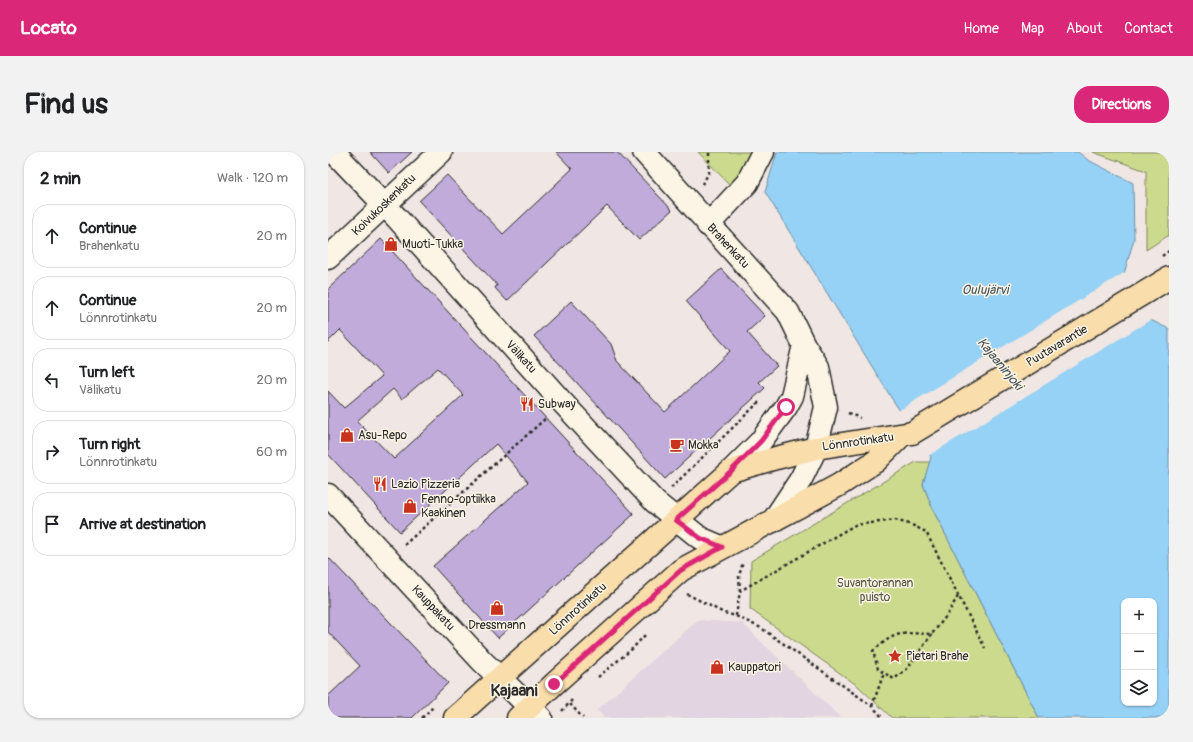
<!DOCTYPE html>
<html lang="en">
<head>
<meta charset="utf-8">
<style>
  :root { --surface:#fff; --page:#f2f2f2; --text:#202124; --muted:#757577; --line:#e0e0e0; --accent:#db2777 }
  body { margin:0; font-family:Pangolin,sans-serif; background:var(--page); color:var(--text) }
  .controls { position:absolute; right:12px; bottom:12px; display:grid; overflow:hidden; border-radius:8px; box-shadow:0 1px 3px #0004 }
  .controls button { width:36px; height:36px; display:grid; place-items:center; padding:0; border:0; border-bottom:1px solid var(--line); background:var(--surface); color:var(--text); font:20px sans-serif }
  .stop { position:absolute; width:12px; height:12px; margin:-9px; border:3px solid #db2777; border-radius:50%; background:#fff }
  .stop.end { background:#db2777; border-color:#fff; box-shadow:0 1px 4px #0008 }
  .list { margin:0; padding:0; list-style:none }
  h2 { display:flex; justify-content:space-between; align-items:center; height:52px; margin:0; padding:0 16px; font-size:17px }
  h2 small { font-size:13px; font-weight:400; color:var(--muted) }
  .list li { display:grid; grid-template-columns:26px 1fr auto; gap:12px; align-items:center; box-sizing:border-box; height:64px; margin:0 8px 8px; padding:0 8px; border:1px solid var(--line); border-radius:16px }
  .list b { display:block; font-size:15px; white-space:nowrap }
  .list p { margin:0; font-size:13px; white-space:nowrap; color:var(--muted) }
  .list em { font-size:13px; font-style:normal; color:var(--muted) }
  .icon { flex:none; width:22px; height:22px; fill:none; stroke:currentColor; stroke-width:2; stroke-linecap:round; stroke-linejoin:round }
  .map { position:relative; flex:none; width:841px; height:566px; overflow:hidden; border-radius:16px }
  header { display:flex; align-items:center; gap:24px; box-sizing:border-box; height:56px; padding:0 20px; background:var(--accent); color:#fff }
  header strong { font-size:19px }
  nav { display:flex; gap:22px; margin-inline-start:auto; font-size:14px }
  .intro { display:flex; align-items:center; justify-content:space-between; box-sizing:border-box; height:96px; padding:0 24px }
  h1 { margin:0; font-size:28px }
  .button { padding:10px 18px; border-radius:16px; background:var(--accent); color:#fff; font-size:14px; font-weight:700 }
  main { display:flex; gap:24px; padding:0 24px }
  aside { flex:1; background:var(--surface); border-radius:16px; box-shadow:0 1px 3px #0004 }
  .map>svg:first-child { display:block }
  .built { fill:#e2d4e0 }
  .green { fill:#ccda8d; stroke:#7c825c }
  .water { fill:#96d1f6; stroke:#6b8fa5; fill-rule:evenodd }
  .pier { fill:#f0e6e3 }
  .building { fill:#c0abda; stroke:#2b2b2b; fill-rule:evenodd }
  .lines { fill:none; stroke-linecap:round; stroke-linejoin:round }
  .minor-casing { stroke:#2b2b2b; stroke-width:25 }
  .major-casing { stroke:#2b2b2b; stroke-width:25 }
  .path { stroke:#2b2b2b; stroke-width:2.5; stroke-dasharray:3 3; stroke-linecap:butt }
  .minor { stroke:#fcf5e5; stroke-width:22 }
  .major { stroke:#f9ddab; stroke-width:22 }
  .route { stroke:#db2777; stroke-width:5 }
  .labels { text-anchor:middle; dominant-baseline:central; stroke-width:3; stroke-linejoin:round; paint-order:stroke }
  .street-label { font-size:12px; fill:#2b2b2b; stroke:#fcf5e5 }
  .poi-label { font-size:12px; fill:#2b2b2b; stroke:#fcf5e5; text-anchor:start }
  .park-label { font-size:12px; fill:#535744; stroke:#fcf5e5 }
  .water-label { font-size:13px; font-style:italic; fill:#46545e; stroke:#fcf5e5 }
  .district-label { font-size:16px; font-weight:bold; fill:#2b2b2b; stroke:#fcf5e5 }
</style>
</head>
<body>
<header>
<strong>Locato</strong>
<nav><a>Home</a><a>Map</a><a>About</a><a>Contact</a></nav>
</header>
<div class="intro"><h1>Find us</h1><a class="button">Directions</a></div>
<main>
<aside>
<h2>2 min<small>Walk · 120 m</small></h2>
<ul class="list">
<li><svg class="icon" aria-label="ahead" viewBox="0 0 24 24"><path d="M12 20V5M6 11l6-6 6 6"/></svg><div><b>Continue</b><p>Brahenkatu</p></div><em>20 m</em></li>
<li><svg class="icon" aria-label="ahead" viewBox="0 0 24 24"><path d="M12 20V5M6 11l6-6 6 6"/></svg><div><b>Continue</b><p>Lönnrotinkatu</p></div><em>20 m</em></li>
<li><svg class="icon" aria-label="left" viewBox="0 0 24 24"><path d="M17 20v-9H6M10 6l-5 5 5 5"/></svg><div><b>Turn left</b><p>Välikatu</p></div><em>20 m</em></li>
<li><svg class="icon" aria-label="right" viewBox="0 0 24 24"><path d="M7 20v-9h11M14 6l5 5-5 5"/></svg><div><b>Turn right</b><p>Lönnrotinkatu</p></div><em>60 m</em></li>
<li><svg class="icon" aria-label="arrive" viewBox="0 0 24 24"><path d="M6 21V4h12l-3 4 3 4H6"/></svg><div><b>Arrive at destination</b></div></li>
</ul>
</aside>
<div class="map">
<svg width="841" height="566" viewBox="0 0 841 566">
  <rect width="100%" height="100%" fill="#f0e6e3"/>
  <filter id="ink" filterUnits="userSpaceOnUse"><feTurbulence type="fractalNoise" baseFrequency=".025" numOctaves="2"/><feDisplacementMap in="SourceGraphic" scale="8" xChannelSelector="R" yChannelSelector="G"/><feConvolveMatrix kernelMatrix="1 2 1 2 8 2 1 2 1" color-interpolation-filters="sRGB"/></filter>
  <g filter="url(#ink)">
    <path class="built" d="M 370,468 L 414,471 L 513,566 L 277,566 L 269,558 Z"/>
    <path class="green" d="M 370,0 L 424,0 L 405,36 Z
      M 765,0 L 841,0 L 841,83 L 818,98 L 818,19 Z
      M 588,310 L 602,310 L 595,332 L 605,358 L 711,566 L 564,566 L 530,534 L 422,457 L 423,409 Z"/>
    <path class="water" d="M 449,0 L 750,0 L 760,8 L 805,31 L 806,87 L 794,129 L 804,159 L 841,177 L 841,566 L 711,566 L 605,358 L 595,332 L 603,305 L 564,247 L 437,40 ZM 796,449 L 826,449 L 826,551 L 796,551 Z"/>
    <path class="pier" d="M 799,119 L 796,129 L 805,157 L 824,167 L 600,304 L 570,259 Z"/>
    <path class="building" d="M 42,0 L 84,0 L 61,21 Z
      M 228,0 L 289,0 L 344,58 L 311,88 L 279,54 L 179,149 L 167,136 L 169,133 L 91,49 L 119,23 L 175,82 L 244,17 Z
      M 53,87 L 306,362 L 170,486 L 105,414 L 200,330 L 168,292 L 72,380 L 0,302 L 0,239 L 16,256 L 54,224 L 12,178 L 0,190 L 0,137 ZM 110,216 L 135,243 L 66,307 L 29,269 L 65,237 L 74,247 Z
      M 393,117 L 437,164 L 419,180 L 449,214 L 431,230 L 437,236 L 337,327 L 206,184 L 243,149 L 283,192 L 289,209 L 337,260 L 402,199 L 358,149 Z
      M 0,405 L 120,531 L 84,566 L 0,566 L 0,544 L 32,514 L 0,480 Z"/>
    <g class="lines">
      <defs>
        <path id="minor" d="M 6,0 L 68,65 L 235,251 L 327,350 L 372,386 L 393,395
          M 316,0 L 460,160 L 476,193 L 490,215 L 498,255 L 488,296 L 473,327 L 445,369
          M 380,73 L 419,31 L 435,0
          M 0,106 L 113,0
          M 403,319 L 433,289 L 458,255 L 464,244 L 476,193
          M 0,343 L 154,509 L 213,566"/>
        <path id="major" d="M 127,566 L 403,319 L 448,306 L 488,296 L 584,281 L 841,126
          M 190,566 L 226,532 L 353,418 L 511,333 L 548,309 L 574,283"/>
      </defs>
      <use href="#minor" class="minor-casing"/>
      <use href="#major" class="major-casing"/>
      <path class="path" d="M 374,32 L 381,21 L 381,0
        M 834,104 L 841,99
        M 520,261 L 532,266
        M 343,336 L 431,250
        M 76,393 L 218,266
        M 412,439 L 411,424 L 415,410
        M 359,442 L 396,461 L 408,464 L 433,476 L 544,554 L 555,566
        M 408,464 L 412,439 L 527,373 L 567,368 L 584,373 L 598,380 L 657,496
        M 604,482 L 579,517 L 566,527 L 550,517 L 545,499 C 569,478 573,481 604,482 L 619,463 L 630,444
        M 270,525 L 304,497 L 318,482
        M 242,552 L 255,566
        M 544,554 L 556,521
        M 234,559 L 244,548
        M 94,566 L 106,554"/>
      <use href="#minor" class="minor"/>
      <use href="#major" class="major"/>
    </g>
  </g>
  <g class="lines" filter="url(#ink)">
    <path class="route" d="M 226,532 L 353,418 L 394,395 L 372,386 L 348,368 L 403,319 L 433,289 L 458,255"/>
  </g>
  <defs>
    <symbol id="shop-bare" viewBox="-9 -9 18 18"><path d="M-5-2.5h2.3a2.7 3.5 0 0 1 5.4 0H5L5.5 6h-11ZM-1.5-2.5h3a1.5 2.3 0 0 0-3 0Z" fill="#c8321e" stroke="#fcf5e5" stroke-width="2.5" paint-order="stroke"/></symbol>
    <symbol id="restaurant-bare" viewBox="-9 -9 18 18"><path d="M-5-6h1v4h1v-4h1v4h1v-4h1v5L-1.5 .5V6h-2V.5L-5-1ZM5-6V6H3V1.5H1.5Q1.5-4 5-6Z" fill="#c8321e" stroke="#fcf5e5" stroke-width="2.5" paint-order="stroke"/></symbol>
    <symbol id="cafe-bare" viewBox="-9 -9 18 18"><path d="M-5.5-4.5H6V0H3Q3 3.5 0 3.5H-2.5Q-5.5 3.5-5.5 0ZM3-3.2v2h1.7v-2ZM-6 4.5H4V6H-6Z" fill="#c8321e" stroke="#fcf5e5" stroke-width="2.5" paint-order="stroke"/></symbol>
    <symbol id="sight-bare" viewBox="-9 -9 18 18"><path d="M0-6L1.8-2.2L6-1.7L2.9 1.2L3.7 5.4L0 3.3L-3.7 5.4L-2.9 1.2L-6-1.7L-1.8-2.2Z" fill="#c8321e" stroke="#fcf5e5" stroke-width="2.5" paint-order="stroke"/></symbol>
  </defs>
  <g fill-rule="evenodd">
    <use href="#shop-bare" x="53" y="82" width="20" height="20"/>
    <use href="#restaurant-bare" x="189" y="242" width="20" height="20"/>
    <use href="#shop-bare" x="9" y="273" width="20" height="20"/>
    <use href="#cafe-bare" x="339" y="283" width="20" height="20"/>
    <use href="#restaurant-bare" x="42" y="322" width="20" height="20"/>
    <use href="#shop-bare" x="72" y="344" width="20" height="20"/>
    <use href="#shop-bare" x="159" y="446" width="20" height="20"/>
    <use href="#sight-bare" x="557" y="494" width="20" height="20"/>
    <use href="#shop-bare" x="379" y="505" width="20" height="20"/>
  </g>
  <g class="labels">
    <g class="street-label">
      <text transform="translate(56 53) rotate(-44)">Koivukoskenkatu</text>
      <text transform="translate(400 94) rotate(47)">Brahenkatu</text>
      <text transform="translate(729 194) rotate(-31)">Puutavarantie</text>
      <text transform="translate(193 205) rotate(48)">Välikatu</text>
      <text transform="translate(530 290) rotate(-8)">Lönnrotinkatu</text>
      <text transform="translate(105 456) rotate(47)">Kauppakatu</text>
      <text transform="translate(250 457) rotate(-42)">Lönnrotinkatu</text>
    </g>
    <g class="poi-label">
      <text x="74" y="92">Muoti-Tukka</text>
      <text x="210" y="252">Subway</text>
      <text x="30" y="283">Asu-Repo</text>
      <text x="360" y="293">Mokka</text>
      <text x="63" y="332">Lazio Pizzeria</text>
      <text x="93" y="347">Fenno-optiikka<tspan x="93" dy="14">Kaakinen</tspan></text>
      <text x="169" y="473" text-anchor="middle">Dressmann</text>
      <text x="578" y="504">Pietari Brahe</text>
      <text x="400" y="515">Kauppatori</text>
    </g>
    <g class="park-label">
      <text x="547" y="431">Suvantorannan<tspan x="547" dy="14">puisto</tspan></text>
    </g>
    <g class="water-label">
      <text x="657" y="138">Oulujärvi</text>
      <text transform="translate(672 212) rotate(50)">Kajaaninjoki</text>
    </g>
    <g class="district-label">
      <text x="186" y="539">Kajaani</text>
    </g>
  </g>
</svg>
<div class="controls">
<button>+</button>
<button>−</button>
<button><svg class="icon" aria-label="layers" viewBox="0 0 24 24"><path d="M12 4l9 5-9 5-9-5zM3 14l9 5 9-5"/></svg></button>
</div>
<div class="stop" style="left:458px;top:255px"></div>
<div class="stop end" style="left:226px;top:532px"></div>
</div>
</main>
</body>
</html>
